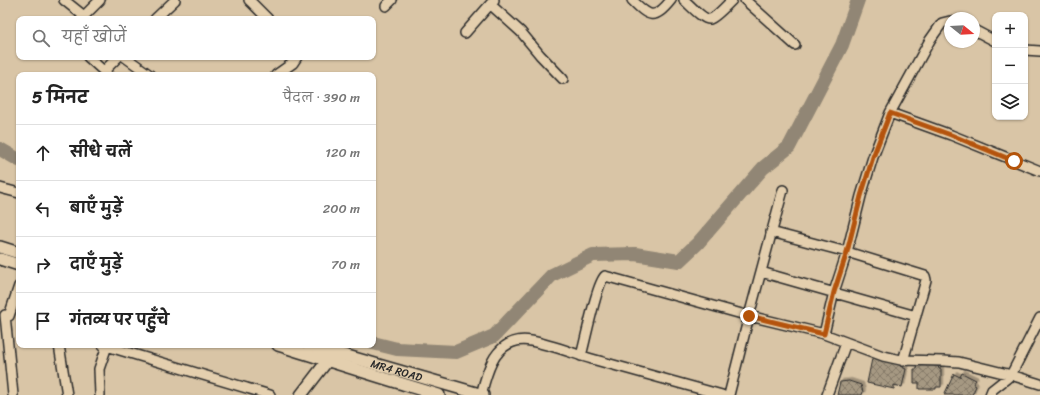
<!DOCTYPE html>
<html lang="hi">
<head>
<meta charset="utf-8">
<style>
  :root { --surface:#fff; --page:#f6f6f6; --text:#222; --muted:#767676; --line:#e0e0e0 }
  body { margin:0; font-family:Sriracha,"Playpen Sans Deva",sans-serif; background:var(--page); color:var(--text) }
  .controls { position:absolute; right:12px; top:12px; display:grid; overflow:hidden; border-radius:8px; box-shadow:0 1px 3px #0004 }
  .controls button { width:36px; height:36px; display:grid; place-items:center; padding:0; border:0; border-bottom:1px solid var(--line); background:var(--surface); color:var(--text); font:20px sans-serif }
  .compass { position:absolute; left:944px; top:12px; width:36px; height:36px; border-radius:50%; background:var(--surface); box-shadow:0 1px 3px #0004; rotate:108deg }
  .stop { position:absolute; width:12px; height:12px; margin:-9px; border:3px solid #b45309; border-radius:50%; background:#fff }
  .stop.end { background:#b45309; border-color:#fff; box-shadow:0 1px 4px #0008 }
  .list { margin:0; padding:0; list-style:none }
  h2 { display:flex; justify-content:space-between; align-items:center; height:52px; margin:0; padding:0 16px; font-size:17px }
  h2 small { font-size:13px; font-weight:400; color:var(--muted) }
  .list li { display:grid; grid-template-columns:26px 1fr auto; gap:12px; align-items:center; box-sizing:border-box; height:56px; padding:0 16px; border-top:1px solid var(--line) }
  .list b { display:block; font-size:15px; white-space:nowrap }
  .list em { font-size:13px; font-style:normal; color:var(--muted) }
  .icon { flex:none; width:22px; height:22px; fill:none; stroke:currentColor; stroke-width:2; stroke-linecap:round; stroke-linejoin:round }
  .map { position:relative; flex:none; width:1040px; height:395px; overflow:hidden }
  .search { position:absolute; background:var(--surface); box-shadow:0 1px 3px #0004; left:16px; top:16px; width:360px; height:44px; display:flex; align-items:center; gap:10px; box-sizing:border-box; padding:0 14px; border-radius:8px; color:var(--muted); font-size:15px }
  .panel { position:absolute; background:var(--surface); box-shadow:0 1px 3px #0004; left:16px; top:72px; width:360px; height:276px; border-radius:8px }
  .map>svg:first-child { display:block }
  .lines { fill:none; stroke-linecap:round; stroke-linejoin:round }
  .river { stroke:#918674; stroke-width:14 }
  .building { fill:url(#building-cross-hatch); stroke:#2b2b2b; filter:url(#shadow) }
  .minor-casing { stroke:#2b2b2b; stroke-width:12 }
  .tertiary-casing { stroke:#2b2b2b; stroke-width:14 }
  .minor { stroke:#e4cfae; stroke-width:9 }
  .tertiary { stroke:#e4cfae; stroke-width:11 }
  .route { stroke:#b45309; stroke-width:5 }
  .labels { text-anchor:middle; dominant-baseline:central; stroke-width:3; stroke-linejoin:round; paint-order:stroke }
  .street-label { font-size:11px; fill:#2b2b2b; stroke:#e4cfae }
</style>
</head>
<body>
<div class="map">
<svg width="1040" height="395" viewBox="0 0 1040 395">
  <defs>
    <pattern id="building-cross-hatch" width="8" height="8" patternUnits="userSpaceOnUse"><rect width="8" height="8" fill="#a59882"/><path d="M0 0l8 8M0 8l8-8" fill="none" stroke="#877c6b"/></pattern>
    <filter id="shadow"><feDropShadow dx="2.5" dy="-2.5" stdDeviation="0" flood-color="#0004"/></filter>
  </defs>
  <rect width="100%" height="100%" fill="#d9c5a6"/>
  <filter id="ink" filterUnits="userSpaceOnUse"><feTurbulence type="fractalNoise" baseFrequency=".025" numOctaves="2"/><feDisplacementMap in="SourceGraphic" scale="8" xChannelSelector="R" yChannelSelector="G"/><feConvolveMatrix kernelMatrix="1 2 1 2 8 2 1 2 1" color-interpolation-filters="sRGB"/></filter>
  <g filter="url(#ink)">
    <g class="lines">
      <path class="river" d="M 0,149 L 19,160
        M 373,343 L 397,349 L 456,352 L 494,336 L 552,275 L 593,255 L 635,254 L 679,261 L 698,243 L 763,168 L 789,147 L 842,45 L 858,0"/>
    </g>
    <path class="building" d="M 873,354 L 901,360 L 900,366 L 906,369 L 902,387 L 894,385 L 894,389 L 867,383 Z
      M 919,364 L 938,366 L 939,369 L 941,369 L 941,387 L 936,387 L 936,389 L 919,389 L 919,383 L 914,383 L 914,369 L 917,369 Z
      M 962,373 L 976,380 L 973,384 L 976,386 L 972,395 L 944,395 L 954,374 L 960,377 Z
      M 849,381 L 861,385 L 863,392 L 862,395 L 837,395 L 840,382 Z"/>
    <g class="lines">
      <defs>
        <path id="minor" d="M 64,0 L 84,16 L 81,19
          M 249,0 L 268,19
          M 632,0 C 649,17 654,21 671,0
          M 684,0 C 689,4 703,20 710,19 C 715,18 728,4 732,0
          M 745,0 L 795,45
          M 491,5 L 521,32 L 540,55 L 563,79
          M 386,6 L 392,0
          M 84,16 L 100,0
          M 155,19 L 175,0
          M 974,30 L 995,41
          M 465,33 L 494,0
          M 1025,50 L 1040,51
          M 88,57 L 108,75
          M 125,57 L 150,75
          M 104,71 L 118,57
          M 276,75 L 293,63 L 297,57
          M 890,113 L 951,135 L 1040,171
          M 0,188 L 19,193
          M 771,232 L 847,252 L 925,276 L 926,280 L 903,361
          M 761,272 L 916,316
          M 5,315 L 13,395
          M 9,316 L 19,286
          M 824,334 L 834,292 L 847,252 L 861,196 L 873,157 L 890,113 L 930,40 L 942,23 L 950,21
          M 59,345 L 67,395
          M 103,345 L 270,395
          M 581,356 C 585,342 597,282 605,276 L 749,316 L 824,334 L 883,356 L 901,360 L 943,361 L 959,362 L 1011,375 L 1040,384
          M 100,395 L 99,369 L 107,346
          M 481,395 C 486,376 492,349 513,342 C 519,340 525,340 531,341 C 552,345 572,353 592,359 C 636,371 679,383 722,395
          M 729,395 L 749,316 L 783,190
          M 827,395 L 846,343
          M 990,395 L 992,390 L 1011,375 L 1040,318"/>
        <g id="tertiary">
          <path d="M 0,247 L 19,253"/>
          <path d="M 0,259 L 19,265"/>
          <path d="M 278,345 C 332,362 385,379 439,395"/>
          <path id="s1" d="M 309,345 L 483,395"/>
          <path d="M 301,395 L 331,356"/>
        </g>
      </defs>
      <use href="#minor" class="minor-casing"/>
      <use href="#tertiary" class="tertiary-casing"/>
      <use href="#minor" class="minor"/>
      <use href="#tertiary" class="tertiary"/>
    </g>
  </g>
  <g class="lines" filter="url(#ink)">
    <path class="route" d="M 749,316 L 824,334 L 834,292 L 847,252 L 861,196 L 873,157 L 890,113 L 951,135 L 1014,161"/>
  </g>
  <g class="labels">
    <g class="street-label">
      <text stroke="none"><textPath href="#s1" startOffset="91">MR4 ROAD</textPath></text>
    </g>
  </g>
</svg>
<div class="controls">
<button>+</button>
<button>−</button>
<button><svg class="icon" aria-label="layers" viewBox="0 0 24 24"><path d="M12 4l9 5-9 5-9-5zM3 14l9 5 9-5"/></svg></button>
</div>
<svg class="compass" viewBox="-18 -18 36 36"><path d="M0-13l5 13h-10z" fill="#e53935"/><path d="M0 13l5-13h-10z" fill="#767676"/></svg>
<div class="stop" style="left:1014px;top:161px"></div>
<div class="stop end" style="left:749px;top:316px"></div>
<div class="search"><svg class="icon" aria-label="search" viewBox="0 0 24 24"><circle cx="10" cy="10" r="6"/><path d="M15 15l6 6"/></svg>यहाँ खोजें</div>
<section class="panel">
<h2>5 मिनट<small>पैदल · 390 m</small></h2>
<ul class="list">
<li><svg class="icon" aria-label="ahead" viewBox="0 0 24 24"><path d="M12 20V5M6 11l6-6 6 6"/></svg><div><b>सीधे चलें</b></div><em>120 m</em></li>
<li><svg class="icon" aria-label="left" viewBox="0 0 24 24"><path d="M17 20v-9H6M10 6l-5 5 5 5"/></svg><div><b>बाएँ मुड़ें</b></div><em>200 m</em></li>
<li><svg class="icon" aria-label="right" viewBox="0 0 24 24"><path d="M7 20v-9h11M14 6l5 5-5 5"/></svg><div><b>दाएँ मुड़ें</b></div><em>70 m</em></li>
<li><svg class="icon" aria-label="arrive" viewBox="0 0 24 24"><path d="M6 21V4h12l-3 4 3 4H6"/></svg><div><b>गंतव्य पर पहुँचे</b></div></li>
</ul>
</section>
</div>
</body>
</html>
